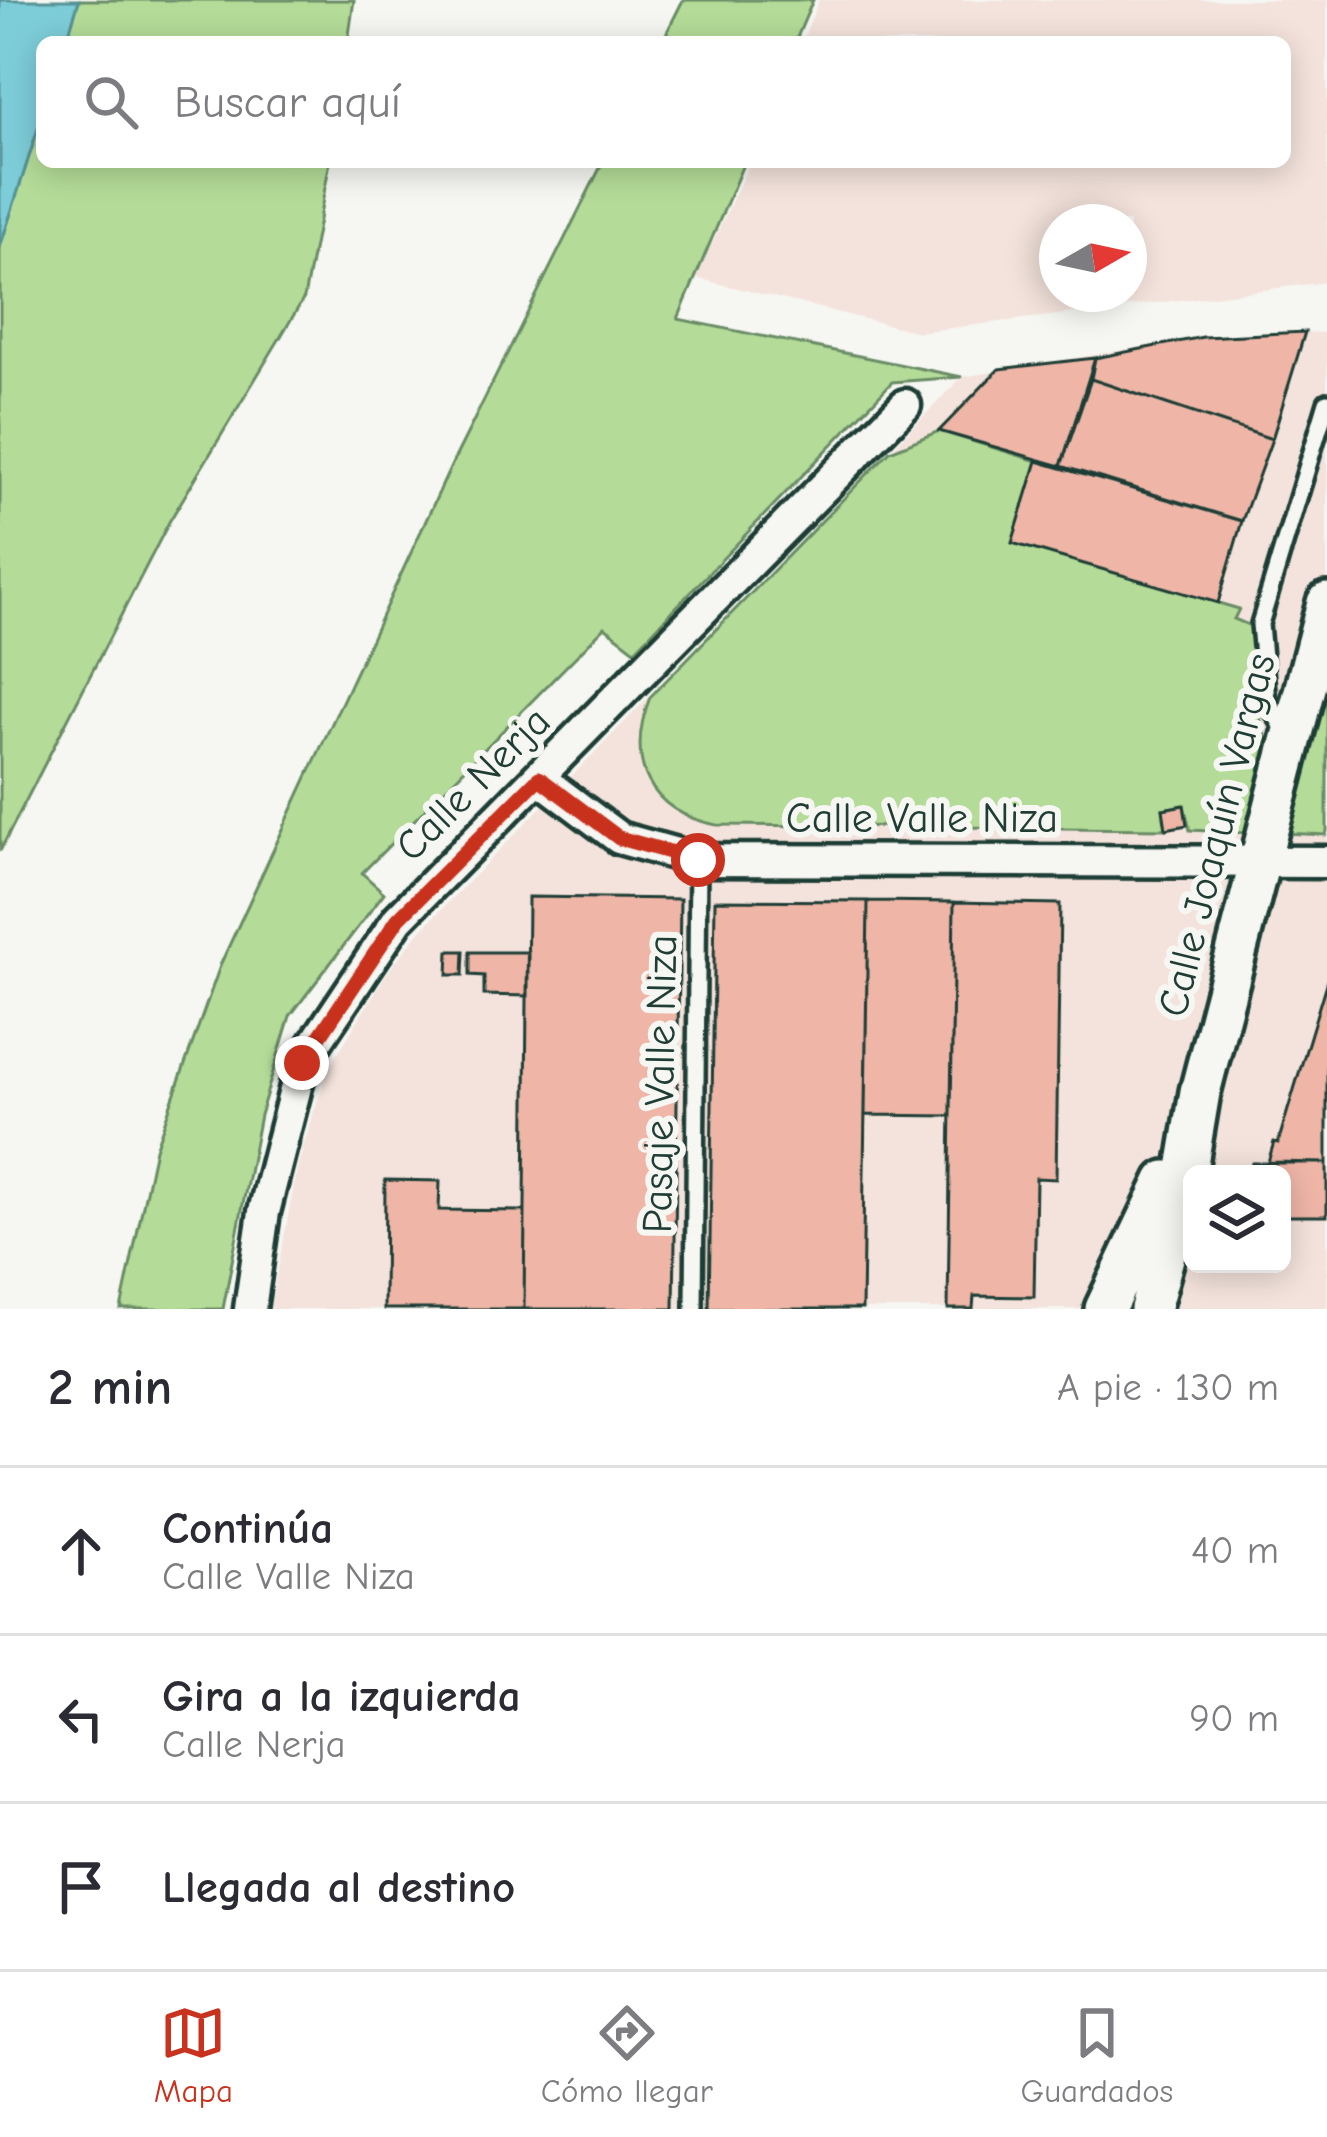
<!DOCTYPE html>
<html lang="es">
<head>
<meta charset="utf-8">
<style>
  :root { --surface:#fff; --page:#f2f2f3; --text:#2b2b33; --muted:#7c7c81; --line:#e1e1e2; --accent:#c8321e }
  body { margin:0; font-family:"Comic Neue",sans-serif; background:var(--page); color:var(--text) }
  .controls { position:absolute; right:36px; bottom:36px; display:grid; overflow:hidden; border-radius:18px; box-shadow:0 6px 30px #0003 }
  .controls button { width:108px; height:108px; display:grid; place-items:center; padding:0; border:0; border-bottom:3px solid var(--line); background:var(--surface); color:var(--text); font:60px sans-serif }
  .compass { position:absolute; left:1039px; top:204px; width:108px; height:108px; border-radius:50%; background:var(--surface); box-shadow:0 6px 30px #0003; rotate:81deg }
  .stop { position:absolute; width:36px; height:36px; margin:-27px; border:9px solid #c8321e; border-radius:50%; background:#fff }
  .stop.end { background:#c8321e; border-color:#fff; box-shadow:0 3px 12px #0008 }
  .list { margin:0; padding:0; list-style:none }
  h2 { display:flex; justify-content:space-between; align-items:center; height:156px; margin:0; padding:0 48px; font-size:51px }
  h2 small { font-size:39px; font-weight:400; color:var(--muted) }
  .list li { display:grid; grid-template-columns:78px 1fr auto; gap:36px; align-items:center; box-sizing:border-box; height:168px; padding:0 48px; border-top:3px solid var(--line) }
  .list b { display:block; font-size:45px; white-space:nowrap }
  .list p { margin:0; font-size:39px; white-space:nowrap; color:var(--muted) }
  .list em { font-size:39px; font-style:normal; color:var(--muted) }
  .icon { flex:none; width:66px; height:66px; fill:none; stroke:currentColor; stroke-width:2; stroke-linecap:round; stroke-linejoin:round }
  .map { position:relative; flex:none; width:1327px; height:1309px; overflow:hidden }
  .search { position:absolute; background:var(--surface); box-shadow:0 6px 30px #0003; left:36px; right:36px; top:36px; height:132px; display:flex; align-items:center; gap:30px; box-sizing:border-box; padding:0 42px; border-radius:18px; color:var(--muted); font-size:45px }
  .sheet { height:660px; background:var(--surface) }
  nav { display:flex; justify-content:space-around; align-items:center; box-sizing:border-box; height:168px; border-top:3px solid var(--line); background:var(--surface); font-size:33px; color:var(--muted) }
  nav a { display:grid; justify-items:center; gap:6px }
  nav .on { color:var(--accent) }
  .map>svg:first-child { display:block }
  .built { fill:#f4e3dc; fill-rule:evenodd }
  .green { fill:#b4dc98; stroke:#6a8c66; stroke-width:3 }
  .water { fill:#7dcdd9; stroke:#579397; stroke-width:3 }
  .building { fill:#efb6a8; stroke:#1f3d34; stroke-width:3 }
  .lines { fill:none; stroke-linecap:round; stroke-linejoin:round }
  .service-casing { stroke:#1f3d34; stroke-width:24 }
  .minor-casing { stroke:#1f3d34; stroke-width:39 }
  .tertiary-casing { stroke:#1f3d34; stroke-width:48 }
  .service { stroke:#f6f6f2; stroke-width:15 }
  .minor { stroke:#f6f6f2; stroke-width:30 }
  .tertiary { stroke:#f6f6f2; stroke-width:39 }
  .route { stroke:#c8321e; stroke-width:15 }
  .labels { text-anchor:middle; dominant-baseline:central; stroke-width:12; stroke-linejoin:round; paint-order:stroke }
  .street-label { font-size:42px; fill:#1f3d34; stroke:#f6f6f2 }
</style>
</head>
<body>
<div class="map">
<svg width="1327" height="1309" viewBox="0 0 1327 1309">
  <rect width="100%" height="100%" fill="#f6f6f2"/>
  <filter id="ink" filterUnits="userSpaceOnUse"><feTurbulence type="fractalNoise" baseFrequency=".00833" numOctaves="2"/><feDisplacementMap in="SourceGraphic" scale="24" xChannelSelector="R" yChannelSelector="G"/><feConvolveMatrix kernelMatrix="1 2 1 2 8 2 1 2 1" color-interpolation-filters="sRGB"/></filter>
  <g filter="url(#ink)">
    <path class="built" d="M 819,0 L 1327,0 L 1327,282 L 918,332 L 696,278 L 750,162 L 1285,162 L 1285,42 L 802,42 ZM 1057,222 L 1129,222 L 1129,294 L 1057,294 Z
      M 1305,332 L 1327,333 L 1327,1309 L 270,1309 L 298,1165 L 314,1111 L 330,1066 L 387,973 L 421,930 L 962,377 L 1203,337 ZM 1192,1174 L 1282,1174 L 1282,1264 L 1192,1264 Z"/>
    <path class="green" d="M 79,0 L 354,0 L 348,42 L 66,42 Z
      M 683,0 L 813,0 L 795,42 L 662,42 Z
      M 42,116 L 42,162 L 330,162 L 304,298 L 169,522 L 0,851 L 0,247 Z
      M 603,162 L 744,162 L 678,319 L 962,377 L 892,382 L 635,650 L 605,627 L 362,873 L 384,893 L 290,1016 L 260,1115 L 223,1309 L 121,1309 L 155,1149 L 221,963 L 453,462 Z
      M 939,431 L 1037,461 L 1013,543 L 1239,609 L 1234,619 L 1251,626 L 1256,706 L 1270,748 L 1248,833 L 1190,830 L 1184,805 L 1163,809 L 1166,829 L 717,825 C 648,812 625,762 650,697 L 890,451 Z
      M 1327,682 L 1327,831 L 1326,835 L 1284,833 Z"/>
    <path class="water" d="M 0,0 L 79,0 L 66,42 L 42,42 L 42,116 L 0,247 Z"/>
    <path class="building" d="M 1305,332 L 1272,439 L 1091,379 L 1095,358 L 1203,337 Z
      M 1095,358 L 1061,466 L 939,431 L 999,369 Z
      M 1091,379 L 1272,439 L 1242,521 L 1061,466 Z
      M 1037,461 L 1242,521 L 1218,603 L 1012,543 Z
      M 1184,805 L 1187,825 L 1166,829 L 1163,809 Z
      M 528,897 L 680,899 L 674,1309 L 524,1309 Z
      M 715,900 L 868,901 L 862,1309 L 709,1309 Z
      M 868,901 L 954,902 L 951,1116 L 865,1115 Z
      M 954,902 L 1060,904 L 1056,1179 L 1036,1178 L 1034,1297 L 974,1296 L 973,1309 L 948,1309 Z
      M 449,951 L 464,951 L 463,975 L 448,975 Z
      M 470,952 L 528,952 L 528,996 L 484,995 L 484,976 L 470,975 Z
      M 1327,980 L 1327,1163 L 1268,1162 L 1274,1142 L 1278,1143 Z
      M 1252,1163 L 1327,1163 L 1327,1216 L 1282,1216 L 1282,1174 L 1249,1174 Z
      M 385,1180 L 440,1181 L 439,1210 L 525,1211 L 524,1309 L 384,1309 Z"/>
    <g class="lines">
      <defs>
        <path id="service" d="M 1286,732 L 1267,701 L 1260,624 L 1327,402
          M 694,1309 L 698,860"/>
        <path id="minor" d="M 539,778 L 619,838 L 698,860 L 1327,862
          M 250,1309 L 264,1212 L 302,1063 L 398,919 L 905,405"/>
        <path id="tertiary" d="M 1105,1309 L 1166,1181
          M 1150,1309 L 1185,1181 L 1200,1092 L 1327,603"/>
      </defs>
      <use href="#service" class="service-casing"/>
      <use href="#minor" class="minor-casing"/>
      <use href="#tertiary" class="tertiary-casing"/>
      <use href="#service" class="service"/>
      <use href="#minor" class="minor"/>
      <use href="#tertiary" class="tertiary"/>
    </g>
  </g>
  <g class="lines" filter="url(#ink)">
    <path class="route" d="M 302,1063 L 398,919 L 539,778 L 619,838 L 698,860"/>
  </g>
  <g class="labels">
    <g class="street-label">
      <text transform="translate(473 784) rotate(-45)">Calle Nerja</text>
      <text x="922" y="818">Calle Valle Niza</text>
      <text transform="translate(1217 835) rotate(-76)">Calle Joaquín Vargas</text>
      <text transform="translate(660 1084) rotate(-89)">Pasaje Valle Niza</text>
    </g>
  </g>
</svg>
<div class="controls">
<button><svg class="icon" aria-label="layers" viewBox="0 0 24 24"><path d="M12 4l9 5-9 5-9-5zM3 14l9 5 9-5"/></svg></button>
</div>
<svg class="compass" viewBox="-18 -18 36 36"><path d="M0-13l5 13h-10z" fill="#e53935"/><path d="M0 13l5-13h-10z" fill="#7c7c81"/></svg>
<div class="stop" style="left:698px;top:860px"></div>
<div class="stop end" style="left:302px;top:1063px"></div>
<div class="search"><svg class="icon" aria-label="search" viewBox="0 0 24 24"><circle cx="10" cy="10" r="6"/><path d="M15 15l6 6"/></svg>Buscar aquí</div>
</div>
<section class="sheet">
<h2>2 min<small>A pie · 130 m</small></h2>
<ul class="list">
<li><svg class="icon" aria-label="ahead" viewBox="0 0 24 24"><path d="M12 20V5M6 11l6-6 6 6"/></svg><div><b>Continúa</b><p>Calle Valle Niza</p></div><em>40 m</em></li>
<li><svg class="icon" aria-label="left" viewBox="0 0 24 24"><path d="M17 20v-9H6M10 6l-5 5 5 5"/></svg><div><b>Gira a la izquierda</b><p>Calle Nerja</p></div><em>90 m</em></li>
<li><svg class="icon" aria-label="arrive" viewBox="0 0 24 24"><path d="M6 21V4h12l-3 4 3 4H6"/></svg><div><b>Llegada al destino</b></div></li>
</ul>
</section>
<nav>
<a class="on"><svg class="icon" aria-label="map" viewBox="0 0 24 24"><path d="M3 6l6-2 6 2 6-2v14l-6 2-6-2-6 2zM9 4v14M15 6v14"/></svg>Mapa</a>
<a><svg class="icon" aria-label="directions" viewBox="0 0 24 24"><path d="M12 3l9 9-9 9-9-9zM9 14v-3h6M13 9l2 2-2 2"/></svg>Cómo llegar</a>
<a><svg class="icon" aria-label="saved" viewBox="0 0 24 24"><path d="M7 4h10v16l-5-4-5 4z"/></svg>Guardados</a>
</nav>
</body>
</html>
